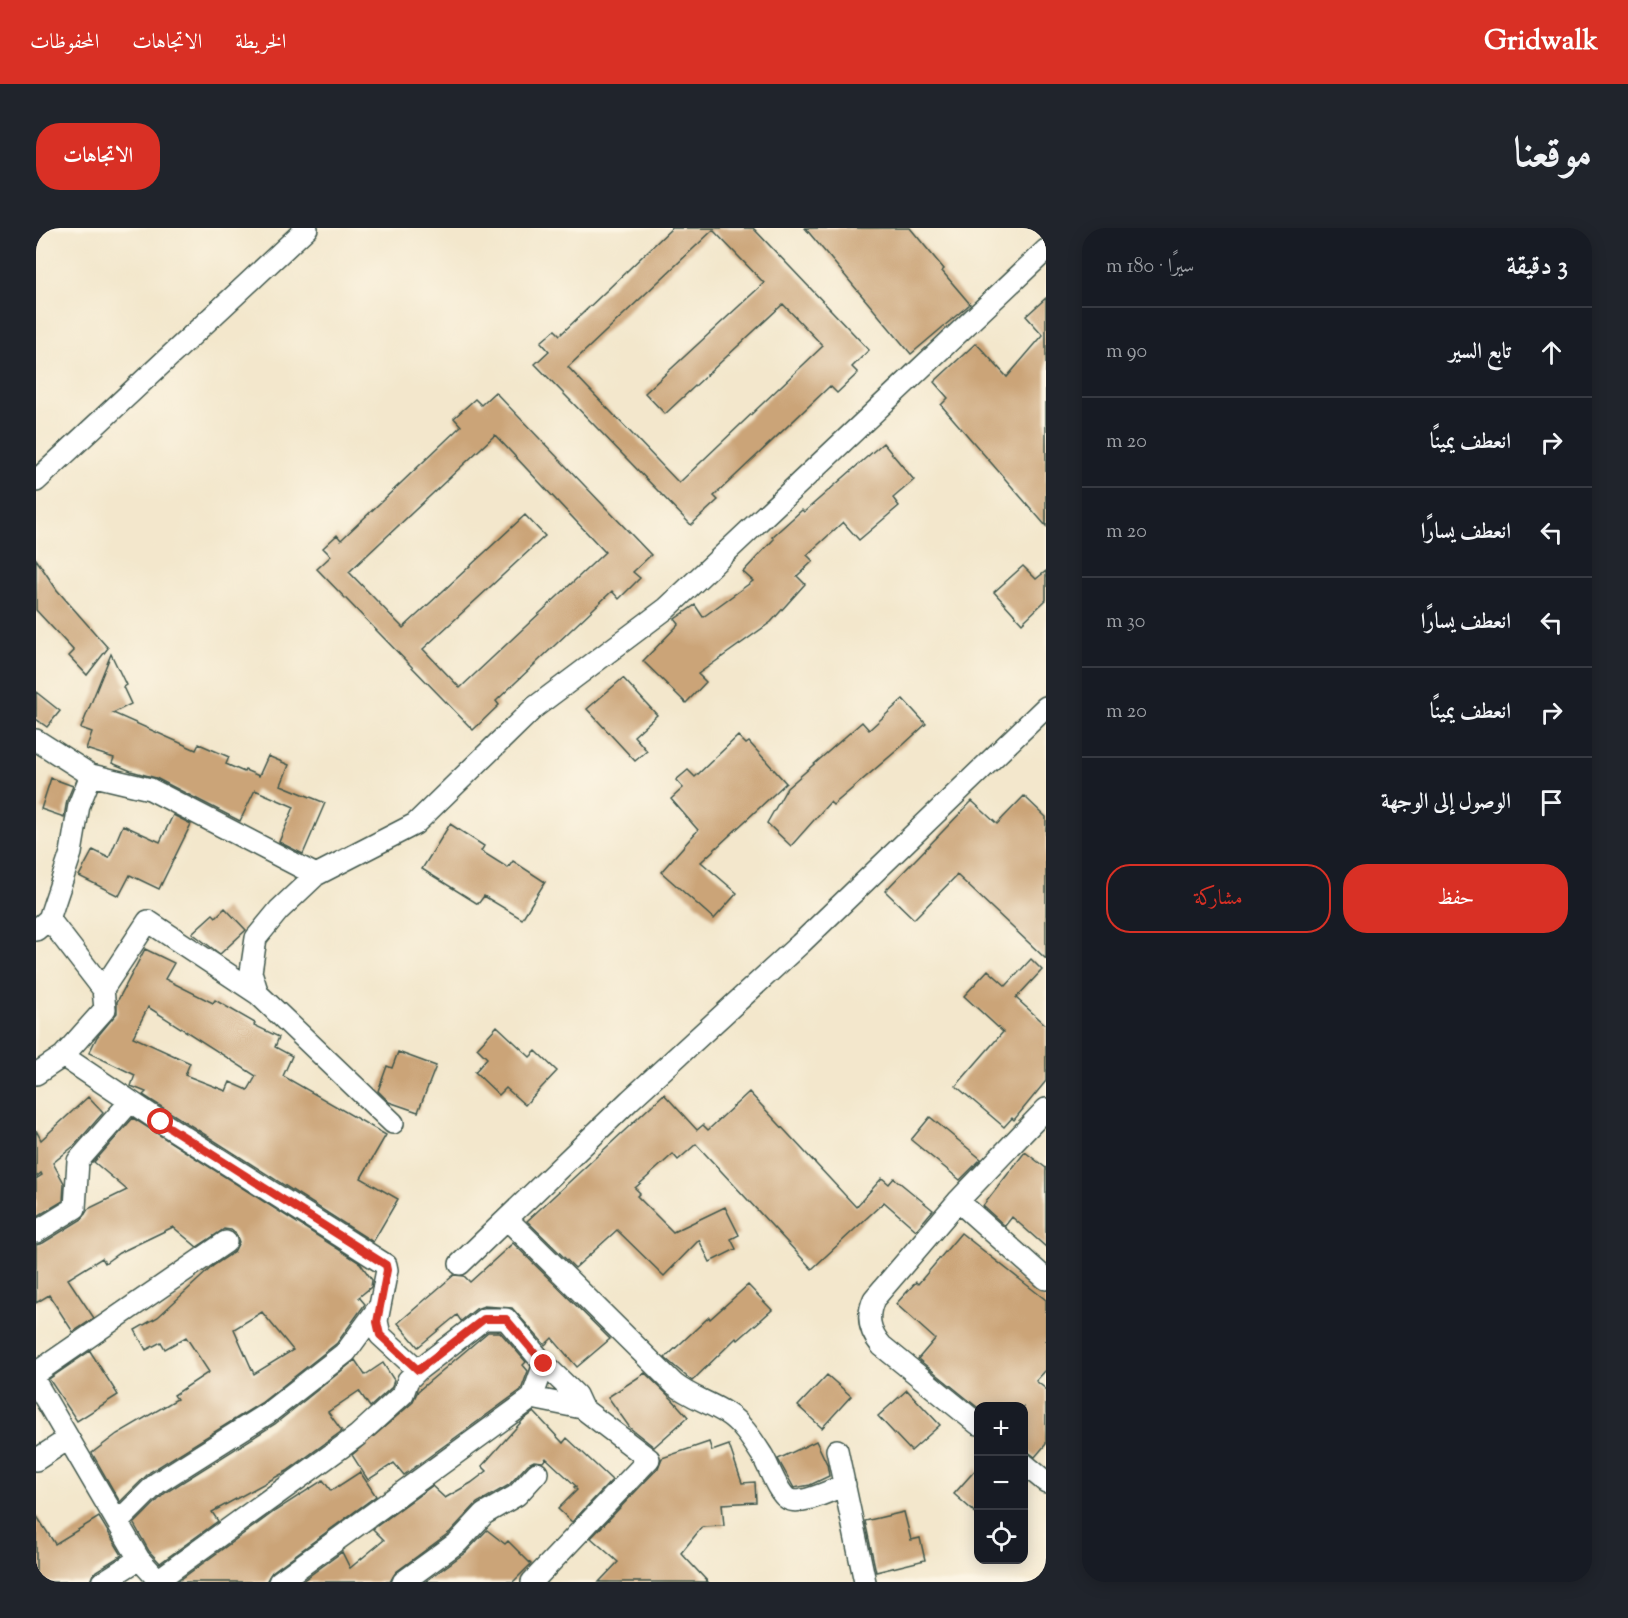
<!DOCTYPE html>
<html lang="ar">
<head>
<meta charset="utf-8">
<style>
  :root { --surface:#171b24; --page:#20242c; --text:#f1f3f6; --muted:#9ea1a6; --line:#363941; --accent:#d93025 }
  body { margin:0; font-family:"Sorts Mill Goudy",Amiri,serif; background:var(--page); color:var(--text); direction:rtl }
  .controls { position:absolute; right:18px; bottom:18px; display:grid; overflow:hidden; border-radius:12px; box-shadow:0 3px 15px #0003 }
  .controls button { width:54px; height:54px; display:grid; place-items:center; padding:0; border:0; border-bottom:2px solid var(--line); background:var(--surface); color:var(--text); font:30px sans-serif }
  .stop { position:absolute; width:18px; height:18px; margin:-14px; border:4px solid #d93025; border-radius:50%; background:#fff }
  .stop.end { background:#d93025; border-color:#fff; box-shadow:0 2px 6px #0008 }
  .list { margin:0; padding:0; list-style:none }
  h2 { display:flex; justify-content:space-between; align-items:center; height:78px; margin:0; padding:0 24px; font-size:26px }
  h2 small { font-size:20px; font-weight:400; color:var(--muted) }
  .list li { display:grid; grid-template-columns:39px 1fr auto; gap:18px; align-items:center; box-sizing:border-box; height:90px; padding:0 24px; border-top:2px solid var(--line) }
  .list b { display:block; font-size:22px; white-space:nowrap }
  .list em { font-size:20px; font-style:normal; color:var(--muted) }
  .actions { display:flex; gap:12px; padding:18px 24px }
  .actions a { flex:1; padding:14px 0; border:2px solid var(--accent); border-radius:24px; text-align:center; font-size:21px; color:var(--accent) }
  .actions .main { background:var(--accent); color:#fff }
  .icon { flex:none; width:33px; height:33px; fill:none; stroke:currentColor; stroke-width:2; stroke-linecap:round; stroke-linejoin:round }
  .map { position:relative; flex:none; width:1010px; height:1354px; overflow:hidden; direction:ltr; border-radius:24px }
  header { display:flex; align-items:center; gap:36px; box-sizing:border-box; height:84px; padding:0 30px; background:var(--accent); color:#fff }
  header strong { font-size:28px }
  nav { display:flex; gap:33px; margin-inline-start:auto; font-size:21px }
  .intro { display:flex; align-items:center; justify-content:space-between; box-sizing:border-box; height:144px; padding:0 36px }
  h1 { margin:0; font-size:42px }
  .button { padding:15px 27px; border-radius:24px; background:var(--accent); color:#fff; font-size:21px; font-weight:700 }
  main { display:flex; gap:36px; padding:0 36px }
  aside { flex:1; background:var(--surface); border-radius:24px; box-shadow:0 3px 15px #0003 }
  .map>svg:first-child { display:block }
  .building { fill:#cba478; fill-rule:evenodd }
  .lines { fill:none; stroke-linecap:round; stroke-linejoin:round }
  .minor-casing { stroke:#3f564b; stroke-width:24 }
  .minor { stroke:#fff; stroke-width:21 }
  .route { stroke:#d93025; stroke-width:8 }
</style>
</head>
<body>
<header>
<strong>Gridwalk</strong>
<nav><a>الخريطة</a><a>الاتجاهات</a><a>المحفوظات</a></nav>
</header>
<div class="intro"><h1>موقعنا</h1><a class="button">الاتجاهات</a></div>
<main>
<aside>
<h2>3 دقيقة<small>سيرًا · 180 m</small></h2>
<ul class="list">
<li><svg class="icon" aria-label="ahead" viewBox="0 0 24 24"><path d="M12 20V5M6 11l6-6 6 6"/></svg><div><b>تابع السير</b></div><em>90 m</em></li>
<li><svg class="icon" aria-label="right" viewBox="0 0 24 24"><path d="M7 20v-9h11M14 6l5 5-5 5"/></svg><div><b>انعطف يمينًا</b></div><em>20 m</em></li>
<li><svg class="icon" aria-label="left" viewBox="0 0 24 24"><path d="M17 20v-9H6M10 6l-5 5 5 5"/></svg><div><b>انعطف يسارًا</b></div><em>20 m</em></li>
<li><svg class="icon" aria-label="left" viewBox="0 0 24 24"><path d="M17 20v-9H6M10 6l-5 5 5 5"/></svg><div><b>انعطف يسارًا</b></div><em>30 m</em></li>
<li><svg class="icon" aria-label="right" viewBox="0 0 24 24"><path d="M7 20v-9h11M14 6l5 5-5 5"/></svg><div><b>انعطف يمينًا</b></div><em>20 m</em></li>
<li><svg class="icon" aria-label="arrive" viewBox="0 0 24 24"><path d="M6 21V4h12l-3 4 3 4H6"/></svg><div><b>الوصول إلى الوجهة</b></div></li>
</ul>
<div class="actions"><a class="main">حفظ</a><a>مشاركة</a></div>
</aside>
<div class="map">
<svg width="1010" height="1354" viewBox="0 0 1010 1354">
  <rect width="100%" height="100%" fill="#fcf5e5"/>
  <filter id="ink" filterUnits="userSpaceOnUse"><feTurbulence type="fractalNoise" baseFrequency=".0167" numOctaves="2"/><feDisplacementMap in="SourceGraphic" scale="12" xChannelSelector="R" yChannelSelector="G"/><feConvolveMatrix kernelMatrix="1 2 1 2 8 2 1 2 1" color-interpolation-filters="sRGB"/></filter>
  <filter id="wash" filterUnits="userSpaceOnUse"><feTurbulence type="fractalNoise" baseFrequency=".008" numOctaves="4" result="noise"/><feDisplacementMap in="SourceGraphic" scale="24" xChannelSelector="R" yChannelSelector="G"/><feGaussianBlur stdDeviation="1.35" result="paint"/><feColorMatrix in="noise" values="0 0 0 0 0 0 0 0 0 0 0 0 0 0 0 0 0 1.4 0 .05"/><feComposite in="paint" operator="in"/></filter>
  <g filter="url(#wash)">
    <rect width="100%" height="100%" fill="#f3e7cc"/>
    <g id="blocks">
      <path class="building" d="M 636,0 L 717,0 L 833,122 L 816,139 L 822,145 L 801,165 L 794,158 L 678,268 L 682,272 L 655,297 L 499,136 L 513,123 L 505,114 L 519,102 L 524,107 ZM 677,2 L 728,55 L 609,165 L 629,186 L 747,76 L 787,118 L 643,255 L 532,139 Z
        M 769,0 L 874,0 L 908,41 L 906,43 L 934,76 L 875,126 Z
        M 1010,70 L 1010,298 L 905,177 L 912,170 L 898,154 L 940,115 L 971,149 L 1007,107 L 990,88 Z
        M 459,164 L 615,327 L 597,344 L 604,350 L 583,371 L 576,363 L 460,473 L 463,477 L 437,502 L 281,341 L 295,328 L 287,320 L 301,307 L 305,312 L 425,198 L 418,190 L 439,171 L 445,177 ZM 459,207 L 569,324 L 424,460 L 387,421 L 509,308 L 489,287 L 367,400 L 313,344 Z
        M 847,215 L 878,252 L 857,270 L 863,278 L 823,312 L 807,294 L 771,327 L 777,333 L 761,348 L 769,356 L 735,394 L 662,446 L 670,454 L 650,475 L 607,433 L 643,396 L 639,391 L 659,377 L 667,389 L 717,353 L 707,344 L 738,311 L 736,309 L 766,282 L 768,284 Z
        M 0,331 L 21,362 L 72,420 L 51,447 L 33,428 L 38,423 L 0,382 Z
        M 987,338 L 1000,351 L 1010,343 L 1010,372 L 986,395 L 958,364 Z
        M 75,426 L 90,457 L 87,459 L 95,476 L 77,485 L 160,522 L 163,516 L 193,529 L 190,536 L 208,544 L 209,542 L 223,548 L 232,528 L 253,537 L 245,557 L 289,575 L 267,626 L 243,614 L 258,579 L 219,562 L 204,593 L 120,550 L 95,543 L 76,535 L 78,530 L 50,521 L 56,504 L 45,500 Z
        M 587,450 L 621,487 L 598,508 L 611,523 L 599,533 L 551,481 Z
        M 0,464 L 24,483 L 11,499 L 0,491 Z
        M 867,471 L 890,496 L 866,518 L 797,577 L 794,574 L 755,618 L 731,595 L 751,560 L 826,494 L 833,502 Z
        M 702,508 L 710,516 L 713,514 L 750,555 L 665,634 L 701,665 L 678,691 L 625,644 L 662,602 L 635,571 L 647,560 L 640,552 L 652,542 L 659,549 Z
        M 15,550 L 37,558 L 31,572 L 28,589 L 5,581 Z
        M 988,568 L 1010,589 L 1010,731 L 921,647 L 878,691 L 849,663 L 936,573 L 961,596 Z
        M 137,587 L 155,596 L 123,661 L 94,647 L 83,668 L 43,648 L 57,622 L 73,630 L 87,597 L 124,614 Z
        M 414,596 L 448,618 L 445,623 L 472,640 L 477,633 L 509,654 L 486,691 L 448,668 L 442,676 L 386,641 Z
        M 189,680 L 210,702 L 184,726 L 156,705 L 177,686 L 180,689 Z
        M 109,721 L 138,735 L 129,751 L 177,775 L 179,772 L 219,795 L 218,797 L 243,809 L 239,819 L 256,828 L 247,848 L 350,907 L 325,950 L 362,971 L 337,1014 L 132,883 L 107,867 L 110,864 L 95,858 L 99,847 L 53,825 L 61,809 L 81,785 L 81,774 ZM 112,779 L 220,848 L 212,862 L 194,854 L 190,863 L 149,847 L 154,835 L 97,809 Z
        M 995,731 L 1006,742 L 980,770 L 1010,797 L 1010,853 L 978,892 L 976,890 L 968,899 L 920,858 L 967,804 L 928,768 L 952,742 L 970,758 Z
        M 461,798 L 494,829 L 500,823 L 521,843 L 489,877 L 470,860 L 463,867 L 439,844 L 451,830 L 441,820 Z
        M 362,824 L 400,838 L 382,884 L 353,874 L 342,863 L 351,838 L 356,840 Z
        M 713,864 L 820,979 L 846,950 L 853,956 L 858,950 L 897,982 L 880,1002 L 848,974 L 776,1041 L 660,916 L 642,932 L 637,926 L 599,960 L 604,965 L 601,968 L 637,1004 L 689,979 L 703,1007 L 695,1011 L 700,1021 L 674,1034 L 663,1012 L 628,1048 L 581,1002 L 539,1040 L 491,993 L 628,866 L 661,902 L 667,897 L 672,902 Z
        M 52,869 L 67,885 L 39,917 L 17,935 L 28,955 L 27,973 L 0,989 L 0,951 L 6,947 L 5,945 L 0,949 L 0,902 L 5,912 Z
        M 894,889 L 945,931 L 924,952 L 875,912 Z
        M 97,890 L 324,1035 L 336,1052 L 335,1059 L 323,1069 L 329,1076 L 301,1115 L 225,1175 L 114,1244 L 84,1274 L 56,1225 L 81,1206 L 141,1171 L 138,1167 L 173,1144 L 150,1109 L 129,1121 L 125,1114 L 110,1122 L 99,1102 L 122,1089 L 177,1038 L 198,1024 L 203,1014 L 200,1006 L 195,1002 L 188,1001 L 161,1019 L 137,999 L 83,1025 L 69,1035 L 66,1030 L 32,1051 L 58,1090 L 37,1104 L 13,1067 L 0,1075 L 0,1017 L 7,1015 L 46,991 L 52,981 L 91,962 L 58,934 ZM 226,1084 L 257,1122 L 218,1146 L 198,1101 Z
        M 989,924 L 1010,940 L 1010,1019 L 976,989 L 969,998 L 947,978 Z
        M 925,1005 L 1010,1072 L 1010,1142 L 1000,1153 L 1010,1161 L 1010,1216 L 999,1229 L 987,1220 L 987,1179 L 941,1179 L 882,1131 L 899,1111 L 860,1076 L 880,1054 L 882,1056 Z
        M 477,1015 L 574,1111 L 541,1139 L 516,1110 L 509,1117 L 476,1080 L 448,1078 L 440,1081 L 425,1093 L 421,1087 L 382,1119 L 362,1095 L 418,1047 L 428,1048 L 434,1054 Z
        M 712,1057 L 736,1082 L 702,1112 L 700,1110 L 656,1153 L 629,1130 L 673,1089 L 674,1091 Z
        M 452,1104 L 464,1104 L 490,1134 L 487,1137 L 492,1143 L 485,1162 L 368,1247 L 358,1235 L 332,1252 L 316,1227 L 376,1175 L 382,1163 Z
        M 54,1123 L 82,1167 L 41,1193 L 13,1151 Z
        M 319,1132 L 329,1147 L 347,1135 L 358,1152 L 356,1159 L 334,1179 L 323,1163 L 292,1184 L 306,1203 L 251,1243 L 176,1284 L 182,1293 L 124,1335 L 113,1323 L 98,1296 L 129,1265 L 239,1196 Z
        M 609,1145 L 636,1171 L 652,1189 L 618,1219 L 594,1200 L 572,1169 Z
        M 791,1147 L 815,1168 L 786,1200 L 762,1178 Z
        M 871,1162 L 904,1197 L 875,1223 L 842,1188 Z
        M 498,1184 L 527,1215 L 531,1210 L 576,1252 L 536,1294 L 522,1281 L 541,1262 L 538,1259 L 540,1258 L 510,1230 L 507,1234 L 498,1233 L 492,1236 L 473,1257 L 441,1275 L 414,1304 L 360,1344 L 354,1354 L 265,1354 L 306,1324 L 314,1340 L 348,1312 L 337,1301 L 396,1258 L 409,1270 L 435,1255 L 451,1243 L 446,1238 L 487,1192 Z
        M 780,1213 L 791,1236 L 793,1248 L 774,1257 L 758,1260 L 742,1231 Z
        M 673,1214 L 676,1223 L 693,1217 L 706,1255 L 719,1254 L 720,1274 L 686,1276 L 688,1298 L 666,1299 L 645,1325 L 672,1354 L 563,1354 L 582,1334 L 555,1310 L 622,1240 L 626,1230 Z
        M 942,1239 L 942,1287 L 918,1266 Z
        M 324,1244 L 340,1268 L 236,1344 L 230,1354 L 141,1354 L 239,1283 L 287,1252 L 295,1263 Z
        M 868,1284 L 875,1312 L 884,1310 L 889,1332 L 840,1344 L 829,1293 Z
        M 0,1287 L 19,1316 L 63,1289 L 86,1327 L 60,1343 L 56,1348 L 54,1354 L 0,1354 Z
        M 451,1302 L 469,1316 L 472,1313 L 495,1336 L 477,1354 L 389,1354 L 430,1324 Z"/>
    </g>
  </g>
  <g filter="url(#ink)">
    <use href="#blocks" fill-opacity="0" stroke="#3f564b" stroke-width="1.5"/>
    <g class="lines">
      <defs>
        <path id="minor" d="M 0,253 L 271,0
          M 0,512 L 55,547
          M 13,691 L 35,625 L 43,577 L 55,547 L 114,561 L 280,647
          M 0,702 L 13,691 L 67,761 L 69,781 L 27,828 L 0,846
          M 67,761 L 112,693 L 222,766
          M 27,828 L 125,894 L 350,1037 L 351,1042 L 341,1093 L 344,1107 L 382,1142 L 372,1152 L 367,1166 L 321,1208 L 122,1352
          M 357,895 L 222,766 L 215,744 L 220,710 L 243,682 L 280,647 L 379,596 L 499,479 L 631,380 L 1010,22
          M 922,973 L 1010,1051
          M 471,991 L 638,1156 C 654,1169 673,1174 690,1185 C 705,1194 717,1213 726,1227 C 733,1238 741,1264 752,1271 C 765,1278 795,1262 809,1257
          M 0,1004 L 39,980 L 42,933 L 94,874
          M 424,1036 L 594,872 L 764,716 L 1010,479
          M 382,1142 L 448,1091 L 470,1091 L 508,1136 L 540,1167 L 546,1180
          M 0,1145 L 190,1014
          M 0,1155 L 103,1331 L 124,1354
          M 942,1196 L 846,1118 C 833,1103 830,1089 838,1071 L 922,973 L 1010,881
          M 801,1222 L 829,1354
          M 0,1232 L 32,1211
          M 987,1235 L 1010,1254
          M 82,1294 L 121,1255 L 232,1185 L 310,1124 L 343,1079
          M 67,1354 L 103,1331
          M 243,1354 L 496,1170
          M 367,1354 L 422,1314 L 448,1286 L 481,1267 L 501,1245
          M 496,1354 L 613,1231 L 546,1180 L 496,1170 L 508,1136"/>
      </defs>
      <use href="#minor" class="minor-casing"/>
      <use href="#minor" class="minor"/>
    </g>
  </g>
  <g class="lines" filter="url(#ink)">
    <path class="route" d="M 125,894 L 350,1037 L 351,1042 L 341,1094 L 344,1107 L 382,1142 L 448,1091 L 470,1091 L 508,1136"/>
  </g>
</svg>
<div class="controls">
<button>+</button>
<button>−</button>
<button><svg class="icon" aria-label="locate" viewBox="0 0 24 24"><circle cx="12" cy="12" r="6"/><path d="M12 2v4M12 18v4M2 12h4M18 12h4"/></svg></button>
</div>
<div class="stop" style="left:125px;top:894px"></div>
<div class="stop end" style="left:508px;top:1136px"></div>
</div>
</main>
</body>
</html>
